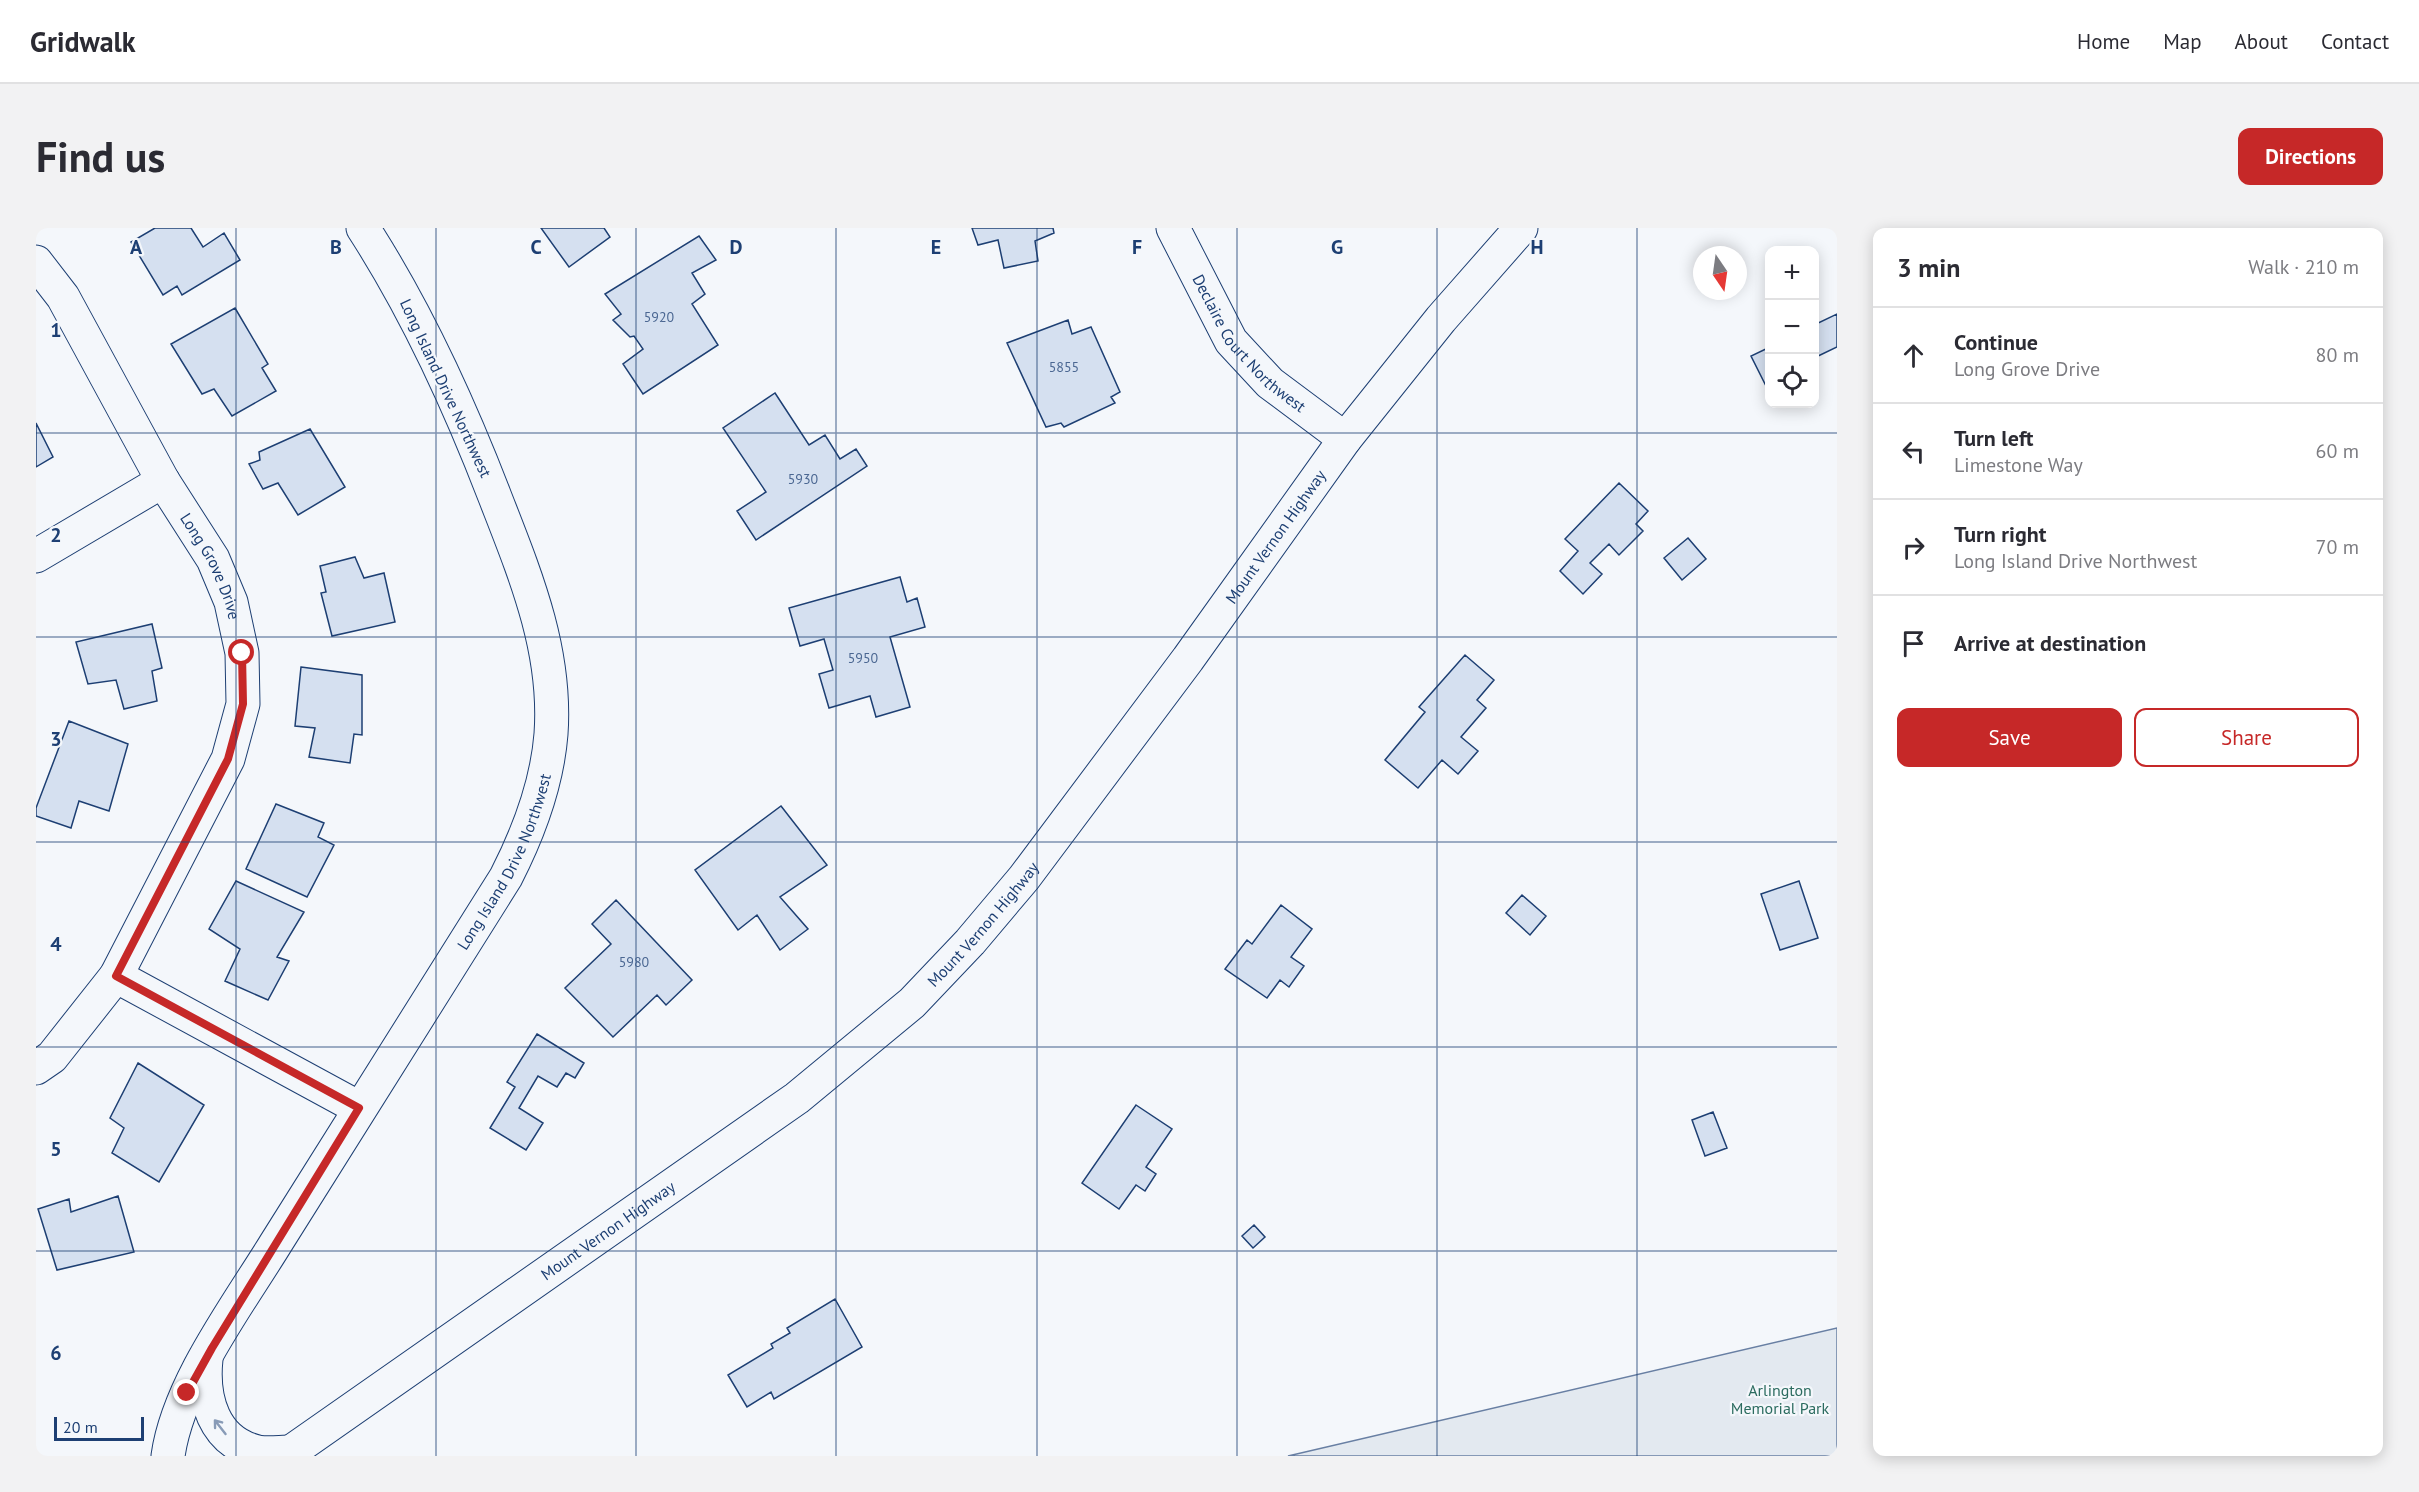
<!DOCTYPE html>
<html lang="en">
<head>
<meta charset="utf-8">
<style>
  :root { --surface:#fff; --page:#f2f2f3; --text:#2b2b33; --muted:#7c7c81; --line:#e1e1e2; --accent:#c62828 }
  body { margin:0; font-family:"PT Sans",sans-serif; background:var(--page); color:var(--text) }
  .controls { position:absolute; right:18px; top:18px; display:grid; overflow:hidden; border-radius:12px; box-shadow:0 3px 15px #0003 }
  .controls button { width:54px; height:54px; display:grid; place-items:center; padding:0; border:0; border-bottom:2px solid var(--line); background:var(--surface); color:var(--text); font:30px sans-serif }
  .compass { position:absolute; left:1657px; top:18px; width:54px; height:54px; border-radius:50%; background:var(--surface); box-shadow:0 3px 15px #0003; rotate:167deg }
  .scale { position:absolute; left:18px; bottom:15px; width:90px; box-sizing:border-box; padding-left:6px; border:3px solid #1d3f73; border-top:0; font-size:16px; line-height:21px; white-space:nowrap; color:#1d3f73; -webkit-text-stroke:4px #f4f7fb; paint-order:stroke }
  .stop { position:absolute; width:18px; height:18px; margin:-14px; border:4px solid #c62828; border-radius:50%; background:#fff }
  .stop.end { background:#c62828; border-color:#fff; box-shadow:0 2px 6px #0008 }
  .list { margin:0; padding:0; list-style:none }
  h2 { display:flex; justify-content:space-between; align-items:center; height:78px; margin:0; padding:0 24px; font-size:26px }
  h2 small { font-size:20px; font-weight:400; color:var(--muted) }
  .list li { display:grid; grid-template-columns:39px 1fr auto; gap:18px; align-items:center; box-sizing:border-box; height:96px; padding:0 24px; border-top:2px solid var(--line) }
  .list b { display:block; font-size:22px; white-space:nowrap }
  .list p { margin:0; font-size:20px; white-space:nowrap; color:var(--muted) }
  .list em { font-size:20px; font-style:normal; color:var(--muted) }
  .actions { display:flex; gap:12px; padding:18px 24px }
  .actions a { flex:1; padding:14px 0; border:2px solid var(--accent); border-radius:12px; text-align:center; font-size:21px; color:var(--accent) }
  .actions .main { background:var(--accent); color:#fff }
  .icon { flex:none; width:33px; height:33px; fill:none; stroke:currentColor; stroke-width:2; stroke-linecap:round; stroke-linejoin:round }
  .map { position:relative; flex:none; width:1801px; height:1228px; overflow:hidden; border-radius:12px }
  header { display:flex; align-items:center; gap:36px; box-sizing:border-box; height:84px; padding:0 30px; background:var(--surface); border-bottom:2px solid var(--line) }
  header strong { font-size:28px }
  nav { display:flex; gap:33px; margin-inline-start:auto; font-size:21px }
  .intro { display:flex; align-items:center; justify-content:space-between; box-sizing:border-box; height:144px; padding:0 36px }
  h1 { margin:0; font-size:42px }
  .button { padding:15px 27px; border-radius:12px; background:var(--accent); color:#fff; font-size:21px; font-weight:700 }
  main { display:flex; gap:36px; padding:0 36px }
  aside { flex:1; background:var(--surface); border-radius:12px; box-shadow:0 3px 15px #0003 }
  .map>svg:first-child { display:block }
  .green { fill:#e3e9f0; stroke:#687fa3; stroke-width:1.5 }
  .building { fill:#d5e0f0; stroke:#1d3f73; stroke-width:1.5 }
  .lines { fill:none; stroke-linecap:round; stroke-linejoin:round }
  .minor-casing { stroke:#1d3f73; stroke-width:35 }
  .minor { stroke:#f4f7fb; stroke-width:33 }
  .oneway { stroke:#889bb7 }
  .route { stroke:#c62828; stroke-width:8 }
  .grid { fill:none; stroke:#1d3f73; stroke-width:1.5; stroke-opacity:0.55 }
  .labels { text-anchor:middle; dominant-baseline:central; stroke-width:4.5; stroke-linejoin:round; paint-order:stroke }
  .number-label { font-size:14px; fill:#4b6792 }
  .street-label { font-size:16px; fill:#1d3f73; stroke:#f4f7fb }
  .park-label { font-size:16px; fill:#2c6c60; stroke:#f4f7fb }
  .grid-label { font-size:20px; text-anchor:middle; font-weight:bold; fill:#1d3f73; stroke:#f4f7fb; stroke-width:4.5; stroke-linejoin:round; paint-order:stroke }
</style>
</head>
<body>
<header>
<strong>Gridwalk</strong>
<nav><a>Home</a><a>Map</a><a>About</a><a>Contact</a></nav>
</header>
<div class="intro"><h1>Find us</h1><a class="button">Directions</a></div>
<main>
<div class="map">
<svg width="1801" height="1228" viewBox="0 0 1801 1228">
  <rect width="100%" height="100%" fill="#f4f7fb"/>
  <path class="green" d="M 1801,1100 L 1801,1228 L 1252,1228 Z"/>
  <path class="building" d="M 119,0 L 155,0 L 167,19 L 188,5 L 204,32 L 146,67 L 141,58 L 127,67 L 95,14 Z
    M 505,0 L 568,0 L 574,9 L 533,39 Z
    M 936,0 L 1017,0 L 1018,5 L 999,13 L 1002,33 L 968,40 L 962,12 L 942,17 Z
    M 663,8 L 680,32 L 656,45 L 669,66 L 656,76 L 682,117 L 607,166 L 587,136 L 607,121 L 598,108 L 594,109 L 577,92 L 585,86 L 569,66 Z
    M 199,80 L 232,136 L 226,140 L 240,163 L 196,188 L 178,161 L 166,166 L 135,116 Z
    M 1801,86 L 1801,119 L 1778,130 L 1778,97 Z
    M 1032,92 L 1036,106 L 1055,99 L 1084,164 L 1075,169 L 1079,175 L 1028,199 L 1025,195 L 1010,199 L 971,115 Z
    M 1734,119 L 1734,166 L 1715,128 Z
    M 739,165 L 773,217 L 789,207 L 804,231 L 820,221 L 831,238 L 720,312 L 701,283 L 730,264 L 687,200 Z
    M 0,195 L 17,229 L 0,239 Z
    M 274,201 L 309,259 L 262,287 L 242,255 L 227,261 L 213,236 L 224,232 L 223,224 Z
    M 1583,255 L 1612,283 L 1600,296 L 1607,303 L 1583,327 L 1573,316 L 1554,335 L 1566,346 L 1547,366 L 1524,343 L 1542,323 L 1529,311 Z
    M 1652,310 L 1670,331 L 1646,352 L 1628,330 Z
    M 319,329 L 328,350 L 348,345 L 359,394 L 296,408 L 285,365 L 290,364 L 284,338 Z
    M 864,349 L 871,374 L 881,370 L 889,399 L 854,409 L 874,479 L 840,489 L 834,468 L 793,480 L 783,446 L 797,442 L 788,411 L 764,418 L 753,380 Z
    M 116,396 L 126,440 L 116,443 L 121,473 L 88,481 L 80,452 L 52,456 L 40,414 Z
    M 1429,427 L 1458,452 L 1441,472 L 1450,480 L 1425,509 L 1442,523 L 1422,546 L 1406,532 L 1382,560 L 1349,532 L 1389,484 L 1383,479 Z
    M 265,439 L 326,447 L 326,507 L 318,506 L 314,535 L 273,529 L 279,500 L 259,498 Z
    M 33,493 L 92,516 L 73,583 L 43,573 L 35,600 L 0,588 L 0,580 Z
    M 240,576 L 288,595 L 282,609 L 298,617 L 271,669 L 210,641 Z
    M 745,578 L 791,637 L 744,669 L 772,701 L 744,722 L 721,687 L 702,702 L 659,642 Z
    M 200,653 L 268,684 L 241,729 L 253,733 L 232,772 L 189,753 L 204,721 L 173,701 Z
    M 1763,653 L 1782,710 L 1744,722 L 1725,666 Z
    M 1486,667 L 1510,688 L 1494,707 L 1470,685 Z
    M 580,672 L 656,752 L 630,777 L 621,767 L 577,809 L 529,760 L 575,716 L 556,696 Z
    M 1245,677 L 1276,701 L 1255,729 L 1268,738 L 1253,759 L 1244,752 L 1231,770 L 1189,741 L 1211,712 L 1216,716 Z
    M 501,806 L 548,835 L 539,850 L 530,845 L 521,859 L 502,848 L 483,880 L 507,895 L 490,922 L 454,900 L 479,859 L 471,854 Z
    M 102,835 L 168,877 L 123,954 L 76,925 L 88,900 L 74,890 Z
    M 1100,877 L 1136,901 L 1110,939 L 1120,946 L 1109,963 L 1100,957 L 1083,981 L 1046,955 Z
    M 1677,884 L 1691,920 L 1669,928 L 1656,892 Z
    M 82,968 L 98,1024 L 21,1042 L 2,981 L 33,971 L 35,984 Z
    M 1218,997 L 1229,1009 L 1217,1020 L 1206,1008 Z
    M 799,1071 L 826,1119 L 738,1171 L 735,1164 L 711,1179 L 692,1147 L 737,1120 L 735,1116 L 754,1105 L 751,1100 Z"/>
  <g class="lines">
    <defs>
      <g id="minor">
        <path id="s1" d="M 1137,0 L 1195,113 L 1234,155 L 1309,211"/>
        <path id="s2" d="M 0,34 L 27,69 L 127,253 L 177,331 L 195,374 L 206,425 L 207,476 L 192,531 L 80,748 L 16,829 L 0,840"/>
        <path d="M 0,328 L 127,253"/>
        <path d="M 80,748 L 323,880"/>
        <path d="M 170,1131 C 166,1170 177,1214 222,1224 C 232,1226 244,1224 255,1224"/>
        <path id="s3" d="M 132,1228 C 142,1156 202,1077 240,1015 C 316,892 393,770 470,649 C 493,604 511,557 515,506 C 521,422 489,346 459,269 C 424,178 380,82 327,0"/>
        <path id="s4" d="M 249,1228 L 761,870 L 876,775 L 934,714 L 988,650 L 1152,431 L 1309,211 L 1405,91 L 1485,0"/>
      </g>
    </defs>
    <use href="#minor" class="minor-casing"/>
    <use href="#minor" class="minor"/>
  </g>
  <defs><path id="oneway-shaft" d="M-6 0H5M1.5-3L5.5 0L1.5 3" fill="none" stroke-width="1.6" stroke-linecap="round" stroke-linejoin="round" transform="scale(1.5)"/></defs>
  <use class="oneway" href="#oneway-shaft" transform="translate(184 1199) rotate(-128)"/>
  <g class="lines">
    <path class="route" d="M 151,1165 L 176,1120 L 323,880 L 80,748 L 192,531 L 207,476 L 206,425"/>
  </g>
  <path class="grid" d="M 200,0 L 200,1228M 400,0 L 400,1228M 600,0 L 600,1228M 800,0 L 800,1228M 1001,0 L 1001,1228M 1201,0 L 1201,1228M 1401,0 L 1401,1228M 1601,0 L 1601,1228M 0,205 L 1801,205M 0,409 L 1801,409M 0,614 L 1801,614M 0,819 L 1801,819M 0,1023 L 1801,1023"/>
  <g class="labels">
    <g class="number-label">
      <text x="623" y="89">5920</text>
      <text x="1028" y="139">5855</text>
      <text x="767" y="251">5930</text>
      <text x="827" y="430">5950</text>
      <text x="598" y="734">5980</text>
    </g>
    <g class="street-label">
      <text stroke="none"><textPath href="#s1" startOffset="140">Declaire Court Northwest</textPath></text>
      <text transform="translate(410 160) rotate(65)">Long Island Drive Northwest</text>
      <text stroke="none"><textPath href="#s4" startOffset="1366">Mount Vernon Highway</textPath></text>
      <text stroke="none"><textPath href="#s2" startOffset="352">Long Grove Drive</textPath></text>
      <text stroke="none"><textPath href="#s3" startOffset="686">Long Island Drive Northwest</textPath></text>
      <text stroke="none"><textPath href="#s4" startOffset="880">Mount Vernon Highway</textPath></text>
      <text stroke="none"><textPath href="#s4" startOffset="394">Mount Vernon Highway</textPath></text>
    </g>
    <g class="park-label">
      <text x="1744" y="1162">Arlington<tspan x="1744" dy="18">Memorial Park</tspan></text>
    </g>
  </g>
  <g class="grid-label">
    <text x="100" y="26">A</text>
    <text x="300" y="26">B</text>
    <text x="500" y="26">C</text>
    <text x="700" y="26">D</text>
    <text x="900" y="26">E</text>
    <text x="1101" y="26">F</text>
    <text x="1301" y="26">G</text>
    <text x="1501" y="26">H</text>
    <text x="20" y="109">1</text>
    <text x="20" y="314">2</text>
    <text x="20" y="518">3</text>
    <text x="20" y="723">4</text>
    <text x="20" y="928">5</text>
    <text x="20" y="1132">6</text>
  </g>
</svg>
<div class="controls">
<button>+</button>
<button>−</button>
<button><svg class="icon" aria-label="locate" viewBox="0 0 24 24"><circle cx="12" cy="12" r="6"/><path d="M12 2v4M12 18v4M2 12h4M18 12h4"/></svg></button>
</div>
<svg class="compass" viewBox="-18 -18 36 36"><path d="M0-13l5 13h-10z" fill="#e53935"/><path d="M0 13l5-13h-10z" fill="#7c7c81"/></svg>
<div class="scale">20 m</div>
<div class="stop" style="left:206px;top:425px"></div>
<div class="stop end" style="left:151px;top:1165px"></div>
</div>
<aside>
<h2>3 min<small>Walk · 210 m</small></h2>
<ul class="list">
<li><svg class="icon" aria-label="ahead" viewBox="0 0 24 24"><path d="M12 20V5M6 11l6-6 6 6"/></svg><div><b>Continue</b><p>Long Grove Drive</p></div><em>80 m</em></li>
<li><svg class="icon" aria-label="left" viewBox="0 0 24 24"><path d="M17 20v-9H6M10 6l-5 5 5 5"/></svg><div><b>Turn left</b><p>Limestone Way</p></div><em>60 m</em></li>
<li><svg class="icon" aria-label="right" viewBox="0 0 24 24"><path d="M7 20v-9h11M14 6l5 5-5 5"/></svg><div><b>Turn right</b><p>Long Island Drive Northwest</p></div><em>70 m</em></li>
<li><svg class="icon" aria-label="arrive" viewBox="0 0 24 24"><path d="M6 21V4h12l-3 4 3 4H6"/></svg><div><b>Arrive at destination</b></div></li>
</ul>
<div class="actions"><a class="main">Save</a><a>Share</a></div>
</aside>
</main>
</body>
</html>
